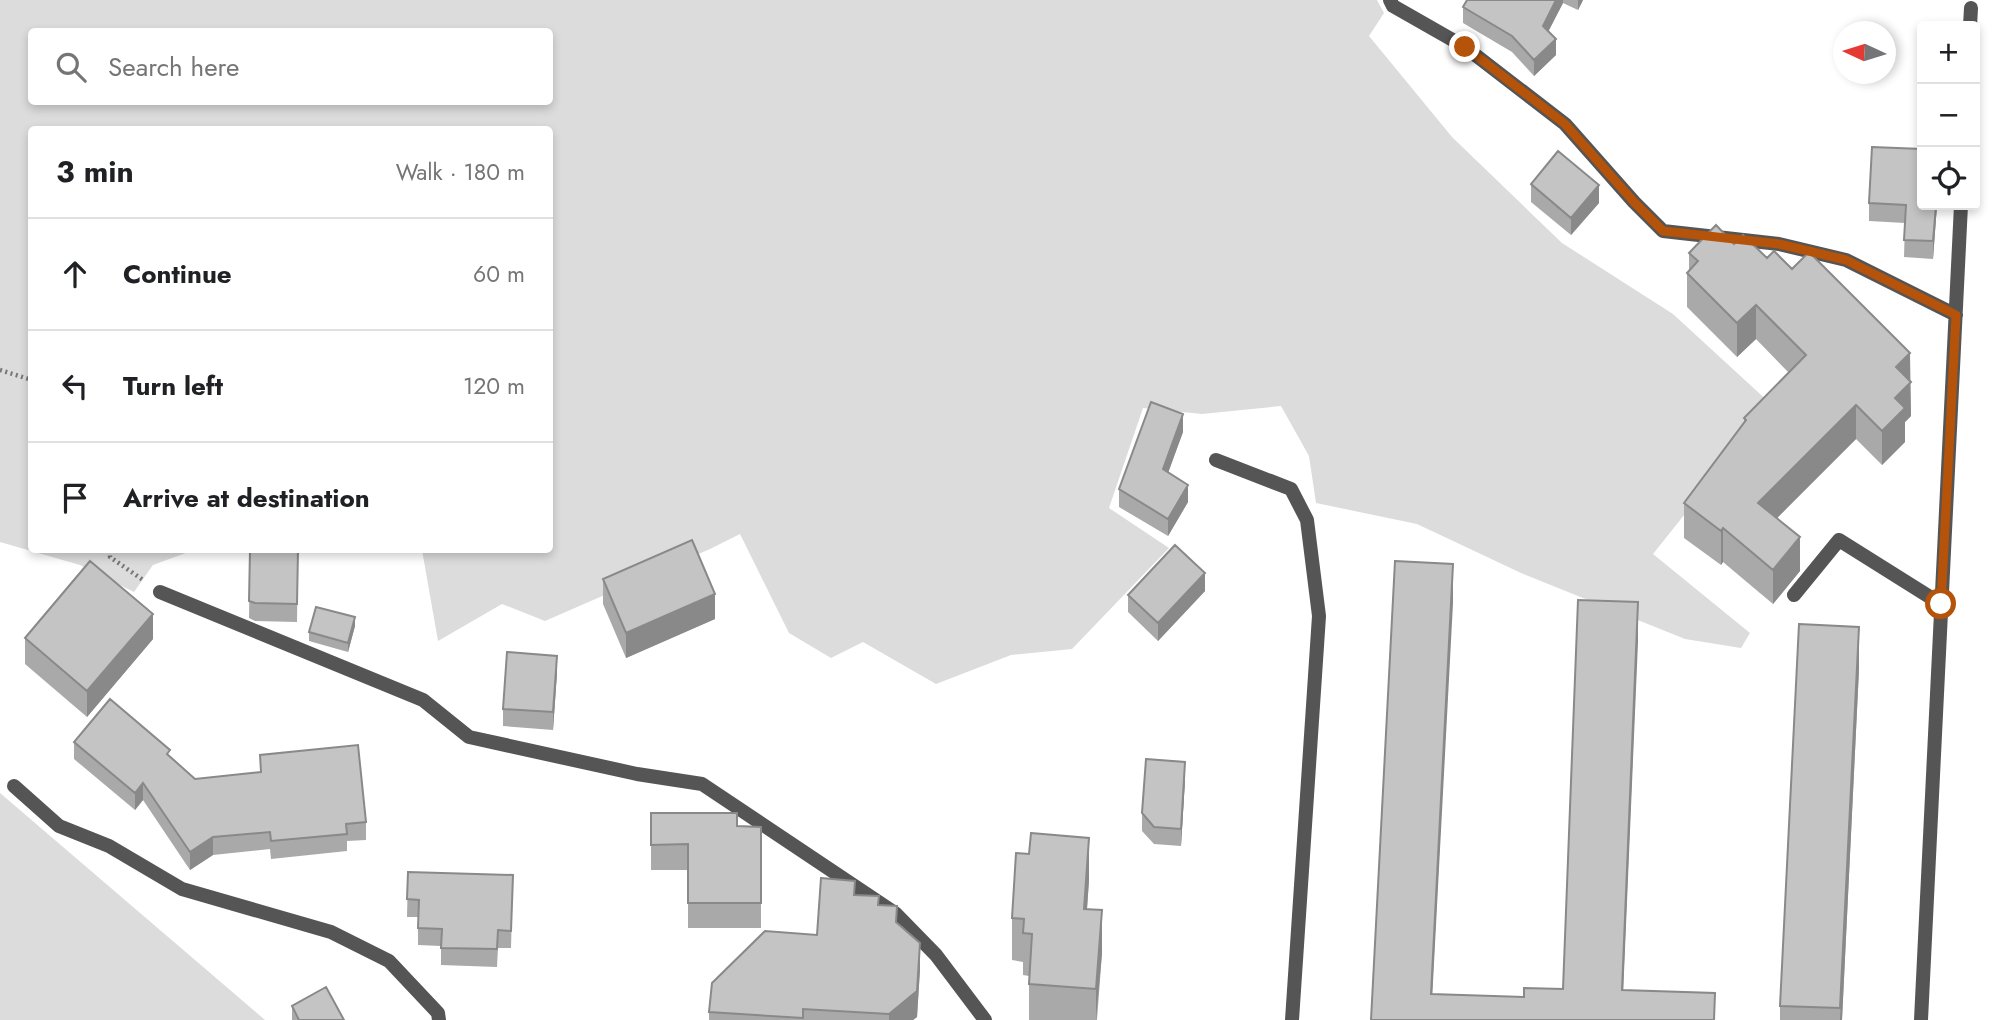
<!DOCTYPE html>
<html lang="en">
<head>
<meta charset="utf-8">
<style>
  :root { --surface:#fff; --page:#f6f6f6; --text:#202124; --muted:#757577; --line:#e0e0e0 }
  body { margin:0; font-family:Jost,sans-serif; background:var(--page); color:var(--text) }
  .controls { position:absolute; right:21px; top:21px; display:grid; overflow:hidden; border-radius:7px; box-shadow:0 4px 10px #0003 }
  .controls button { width:63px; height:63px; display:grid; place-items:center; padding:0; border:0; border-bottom:2px solid var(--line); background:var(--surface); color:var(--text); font:35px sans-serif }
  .compass { position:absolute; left:1833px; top:21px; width:63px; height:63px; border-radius:50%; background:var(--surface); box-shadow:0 4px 10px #0003; rotate:274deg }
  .stop { position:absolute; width:21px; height:21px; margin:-16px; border:5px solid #b45309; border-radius:50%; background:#fff }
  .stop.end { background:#b45309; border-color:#fff; box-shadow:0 2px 7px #0008 }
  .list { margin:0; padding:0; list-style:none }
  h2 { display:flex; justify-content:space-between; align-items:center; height:91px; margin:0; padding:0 28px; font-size:30px }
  h2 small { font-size:23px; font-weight:400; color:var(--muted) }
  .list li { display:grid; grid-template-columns:46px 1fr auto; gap:21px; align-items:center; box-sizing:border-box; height:112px; padding:0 28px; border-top:2px solid var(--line) }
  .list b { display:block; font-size:26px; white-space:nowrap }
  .list em { font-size:23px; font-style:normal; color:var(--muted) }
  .icon { flex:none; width:38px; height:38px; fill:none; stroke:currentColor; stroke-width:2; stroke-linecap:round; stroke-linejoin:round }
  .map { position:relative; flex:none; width:2001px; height:1020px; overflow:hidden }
  .search { position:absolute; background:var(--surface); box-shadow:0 4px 10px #0003; left:28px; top:28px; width:525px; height:77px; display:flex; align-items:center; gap:18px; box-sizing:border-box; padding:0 24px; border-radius:7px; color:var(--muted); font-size:26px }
  .panel { position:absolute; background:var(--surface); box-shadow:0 4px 10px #0003; left:28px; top:126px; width:525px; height:427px; border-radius:7px }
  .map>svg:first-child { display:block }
  .green { fill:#dcdcdc; fill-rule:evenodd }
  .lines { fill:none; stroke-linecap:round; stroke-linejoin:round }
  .path { stroke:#777; stroke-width:4.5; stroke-dasharray:2 3.5; stroke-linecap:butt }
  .lane { stroke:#555; stroke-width:14 }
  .street { stroke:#555; stroke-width:14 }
  .wall { fill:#a9a9a9 }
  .shaded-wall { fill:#898989 }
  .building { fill:#c4c4c4; stroke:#898989; stroke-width:2 }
  .route { stroke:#b45309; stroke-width:9 }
</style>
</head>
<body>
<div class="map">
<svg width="2001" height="1020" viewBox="0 0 2001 1020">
  <rect width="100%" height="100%" fill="#fff"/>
  <path class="green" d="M 0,0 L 1377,0 L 1384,13 L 1369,36 L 1452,137 L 1562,243 L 1673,314 L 1772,405 L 1653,554 L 1750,633 L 1741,648 L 1685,639 L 1521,573 L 1417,524 L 1316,503 L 1309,456 L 1281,406 L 1202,414 L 1143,408 L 1109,508 L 1169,548 L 1072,649 L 1011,655 L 936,684 L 863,642 L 831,658 L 789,633 L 740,534 L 710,549 L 545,621 L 502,604 L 438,641 L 422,550 L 550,550 L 550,130 L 32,130 L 32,550 L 194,550 L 153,565 L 134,592 L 80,565 L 0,542 ZM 32,32 L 550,32 L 550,102 L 32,102 Z
    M 0,793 L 265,1020 L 0,1020 Z"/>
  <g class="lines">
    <path class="path" d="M 0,370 L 32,380
      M 110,550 L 110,557 L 143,580"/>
    <path class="lane" d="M 160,592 L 423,700 L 469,737 L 637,774 L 702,784 L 895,913 L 936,955 L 985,1020
      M 1794,595 L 1839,540 L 1941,604
      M 14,786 L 59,826 L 109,846 L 182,889 L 331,932 L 389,961 L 438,1013 L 439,1020"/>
    <path class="street" d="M 1390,0 L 1393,6 L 1465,47 L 1565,124 L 1634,202 L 1663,231 L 1779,244 L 1846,260 L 1956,315
      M 1970,26 L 1971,8
      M 1216,460 L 1291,489 L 1307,520 L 1319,616 L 1292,1020
      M 1921,1020 L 1961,205"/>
  </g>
  <path class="wall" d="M 1467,0 L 1583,0 L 1578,10 L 1563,3 L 1548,31 L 1556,55 L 1534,76 L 1512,52 L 1463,23 L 1463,7 Z
    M 1531,184 L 1599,203 L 1571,235 L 1531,202 Z
    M 1869,203 L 1937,205 L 1933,259 L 1904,257 L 1905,223 L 1869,221 Z
    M 1734,244 L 1792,269 L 1910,381 L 1911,416 L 1905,422 L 1905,442 L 1882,465 L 1856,439 L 1777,518 L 1800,571 L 1773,604 L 1723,562 L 1721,565 L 1684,538 L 1684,503 L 1744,423 L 1744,418 L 1789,373 L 1756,339 L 1737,357 L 1687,307 L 1687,273 L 1689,271 L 1689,253 Z
    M 1183,432 L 1168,472 L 1188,502 L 1168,536 L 1119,507 L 1119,489 Z
    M 250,550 L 298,550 L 297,622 L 255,621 L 249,618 Z
    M 603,579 L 715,619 L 626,658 L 603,604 Z
    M 1205,591 L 1158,641 L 1128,612 L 1128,595 Z
    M 355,626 L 348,652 L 309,641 L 309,632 Z
    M 25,638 L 153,639 L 87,717 L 25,664 Z
    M 1859,669 L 1842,1020 L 1780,1020 L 1780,1006 Z
    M 557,673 L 553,730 L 503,726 L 503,709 Z
    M 74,742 L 170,756 L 195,779 L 260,772 L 260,755 L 366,822 L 366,840 L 347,841 L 347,851 L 271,859 L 270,849 L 213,855 L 190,870 L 143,800 L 135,810 L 74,759 Z
    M 1185,780 L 1181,846 L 1154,844 L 1142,831 L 1142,813 Z
    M 651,813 L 737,826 L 761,827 L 761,928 L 688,928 L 688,870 L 651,870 Z
    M 408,872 L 513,875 L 511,948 L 498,948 L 497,967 L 441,965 L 441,946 L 418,945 L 418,917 L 407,917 Z
    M 1089,880 L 1087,909 L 1102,953 L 1097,1020 L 1029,1020 L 1029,976 L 1023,975 L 1023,962 L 1012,960 L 1012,918 Z
    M 855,895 L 879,905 L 897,923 L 920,969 L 917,1017 L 913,1020 L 709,1020 L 709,1012 L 817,935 Z
    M 292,1006 L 344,1020 L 292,1020 Z"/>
  <path class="shaded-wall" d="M 1556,0 L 1563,0 L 1563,3 L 1543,42 L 1543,26 Z
    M 1578,0 L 1583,0 L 1578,10 Z
    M 1556,39 L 1556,55 L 1534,76 L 1534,60 Z
    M 1599,185 L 1599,203 L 1571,235 L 1571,218 Z
    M 1936,205 L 1937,205 L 1933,259 L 1933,241 Z
    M 1756,305 L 1756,339 L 1737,357 L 1737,323 Z
    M 1910,353 L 1911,416 L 1905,422 L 1905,442 L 1882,465 L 1882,431 L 1896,367 Z
    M 1856,405 L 1856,439 L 1758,537 L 1758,503 Z
    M 1183,414 L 1183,432 L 1163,487 L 1163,469 Z
    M 1188,485 L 1188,502 L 1168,536 L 1168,519 Z
    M 1723,528 L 1723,562 L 1721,565 L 1721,531 Z
    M 1800,537 L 1800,571 L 1773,604 L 1773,570 Z
    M 1453,564 L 1453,603 L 1431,1020 L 1431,994 Z
    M 1205,573 L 1205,591 L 1158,641 L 1158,623 Z
    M 715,594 L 715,619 L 626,658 L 626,633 Z
    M 1638,602 L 1638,642 L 1622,1020 L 1622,990 Z
    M 153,614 L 153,639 L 87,717 L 87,691 Z
    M 355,617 L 355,626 L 348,652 L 348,643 Z
    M 1859,627 L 1859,669 L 1842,1020 L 1840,1020 Z
    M 557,656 L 557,673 L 553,730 L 553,712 Z
    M 1185,762 L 1185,780 L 1181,846 L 1181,829 Z
    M 143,783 L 143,800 L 135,810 L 135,793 Z
    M 213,837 L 213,855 L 190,870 L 190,852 Z
    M 1089,838 L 1089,880 L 1084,951 L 1084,909 Z
    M 1102,910 L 1102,953 L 1096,1020 L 1096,989 Z
    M 920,943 L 920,969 L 917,1017 L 913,1020 L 889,1020 L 889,1014 Z"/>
  <path class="building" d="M 1467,0 L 1556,0 L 1543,26 L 1556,39 L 1534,60 L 1512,36 L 1463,7 Z
    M 1872,147 L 1922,149 L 1922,205 L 1936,205 L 1933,241 L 1904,240 L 1906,205 L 1869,203 Z
    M 1558,151 L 1599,185 L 1571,218 L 1531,184 Z
    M 1716,225 L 1734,244 L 1743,235 L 1767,258 L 1774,251 L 1792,269 L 1809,252 L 1910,353 L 1896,367 L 1911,382 L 1895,398 L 1905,408 L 1882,431 L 1856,405 L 1758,503 L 1800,537 L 1773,570 L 1723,528 L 1721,531 L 1684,503 L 1746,420 L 1744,418 L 1806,355 L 1756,305 L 1737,323 L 1687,273 L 1698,261 L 1689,253 Z
    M 1151,402 L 1183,414 L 1163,469 L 1188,485 L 1168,519 L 1119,489 Z
    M 692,540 L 715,594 L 626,633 L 603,579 Z
    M 1175,545 L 1205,573 L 1158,623 L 1128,595 Z
    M 250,550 L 298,550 L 297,604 L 255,603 L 249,601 Z
    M 90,561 L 153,614 L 87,691 L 25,638 Z
    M 1395,561 L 1453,564 L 1431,994 L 1524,997 L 1524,988 L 1563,989 L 1578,600 L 1638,602 L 1622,990 L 1715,993 L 1714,1020 L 1371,1020 Z
    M 316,607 L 355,617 L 348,643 L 309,632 Z
    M 1799,624 L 1859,627 L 1840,1008 L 1780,1006 Z
    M 507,652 L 557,656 L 553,712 L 503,709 Z
    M 110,699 L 170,750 L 167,754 L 195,779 L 261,772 L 260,755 L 358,745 L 366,822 L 346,824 L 347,834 L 271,841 L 270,832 L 213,837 L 190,852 L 143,783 L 135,793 L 74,742 Z
    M 1146,759 L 1185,762 L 1181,829 L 1154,827 L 1142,813 Z
    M 651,813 L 737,813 L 737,826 L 761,827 L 761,903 L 688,903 L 688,844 L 651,845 Z
    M 1031,833 L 1089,838 L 1084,909 L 1102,910 L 1096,989 L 1029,984 L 1032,934 L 1023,933 L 1024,919 L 1012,918 L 1016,853 L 1029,854 Z
    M 408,872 L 513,875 L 511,931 L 498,930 L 497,949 L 441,948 L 442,929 L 418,928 L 419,900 L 407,899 Z
    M 821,878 L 855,881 L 854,895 L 879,896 L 878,905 L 897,906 L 896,922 L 920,943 L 917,991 L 889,1014 L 803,1009 L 803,1018 L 709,1012 L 712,983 L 765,931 L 817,935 Z
    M 326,987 L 344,1020 L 299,1020 L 292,1006 Z"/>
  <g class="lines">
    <path class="route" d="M 1465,47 L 1565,124 L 1634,202 L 1663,231 L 1779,244 L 1846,260 L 1956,315 L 1941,604"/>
  </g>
</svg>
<div class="controls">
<button>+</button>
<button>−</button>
<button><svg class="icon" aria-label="locate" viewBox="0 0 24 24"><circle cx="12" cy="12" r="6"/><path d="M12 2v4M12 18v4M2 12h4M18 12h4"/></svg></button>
</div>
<svg class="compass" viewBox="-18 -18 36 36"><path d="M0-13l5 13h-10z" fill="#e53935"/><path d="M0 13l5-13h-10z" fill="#757577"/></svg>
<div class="stop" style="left:1941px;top:604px"></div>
<div class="stop end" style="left:1465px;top:47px"></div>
<div class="search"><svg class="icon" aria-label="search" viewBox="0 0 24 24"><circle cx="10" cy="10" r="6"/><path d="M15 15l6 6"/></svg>Search here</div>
<section class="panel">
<h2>3 min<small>Walk · 180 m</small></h2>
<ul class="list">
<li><svg class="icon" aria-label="ahead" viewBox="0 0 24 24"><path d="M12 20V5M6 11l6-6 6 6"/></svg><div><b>Continue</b></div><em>60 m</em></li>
<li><svg class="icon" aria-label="left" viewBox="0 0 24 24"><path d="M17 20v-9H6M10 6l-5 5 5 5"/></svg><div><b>Turn left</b></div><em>120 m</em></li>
<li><svg class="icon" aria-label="arrive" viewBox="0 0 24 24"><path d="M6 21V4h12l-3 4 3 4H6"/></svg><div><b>Arrive at destination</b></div></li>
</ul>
</section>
</div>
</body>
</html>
